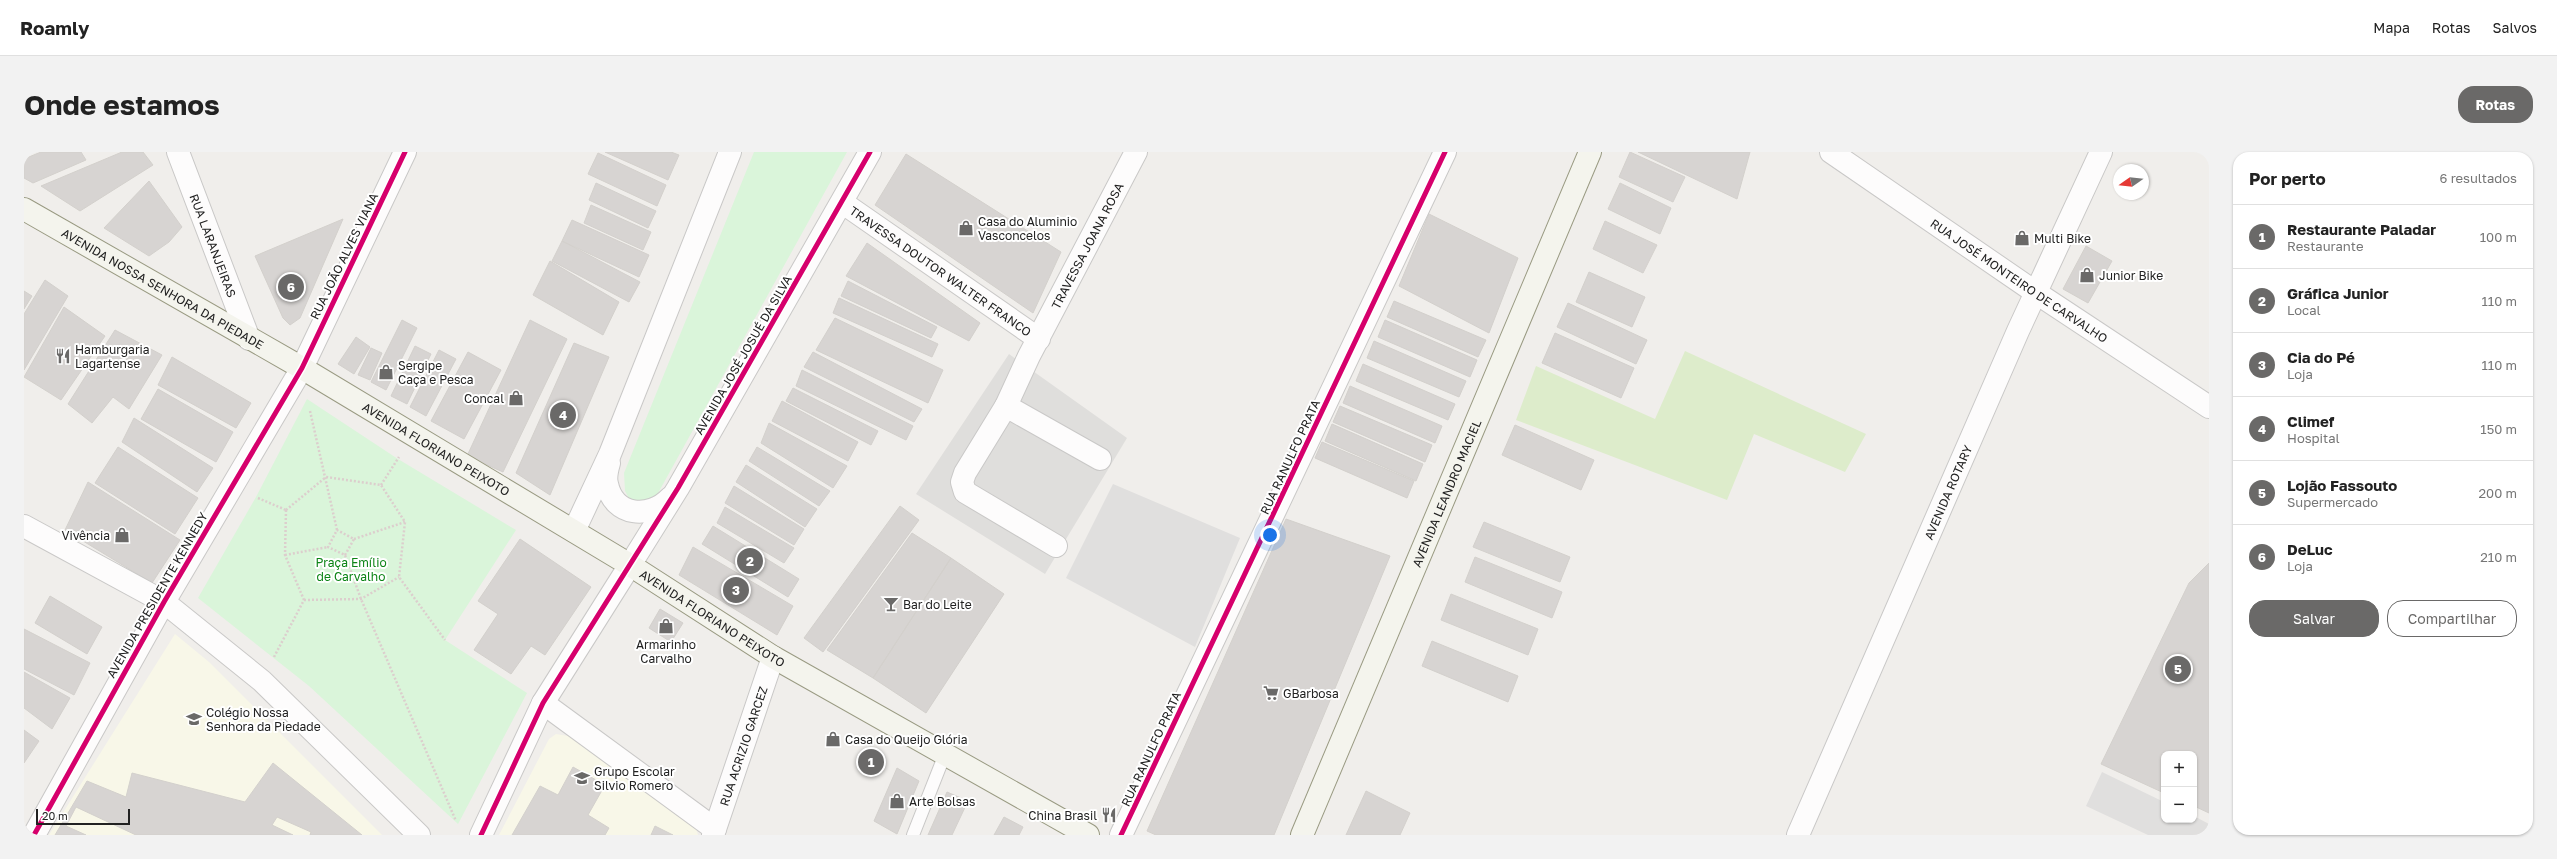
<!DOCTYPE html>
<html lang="pt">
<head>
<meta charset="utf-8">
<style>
  :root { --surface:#fff; --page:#f2f2f2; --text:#222; --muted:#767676; --line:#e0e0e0; --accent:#6a6968 }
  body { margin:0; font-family:"Golos Text",sans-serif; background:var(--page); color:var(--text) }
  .controls { position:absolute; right:12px; bottom:12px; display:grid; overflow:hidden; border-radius:8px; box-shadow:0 1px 3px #0004 }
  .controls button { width:36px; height:36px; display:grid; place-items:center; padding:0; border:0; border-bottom:1px solid var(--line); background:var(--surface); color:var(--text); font:20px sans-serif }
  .compass { position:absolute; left:2089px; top:12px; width:36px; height:36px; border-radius:50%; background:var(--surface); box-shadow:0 1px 3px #0004; rotate:256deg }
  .scale { position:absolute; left:12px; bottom:10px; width:94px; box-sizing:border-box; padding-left:4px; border:2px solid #222; border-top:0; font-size:11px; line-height:14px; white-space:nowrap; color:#222; -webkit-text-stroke:3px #fff; paint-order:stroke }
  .you { position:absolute; left:1246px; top:383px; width:14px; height:14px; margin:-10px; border:3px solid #fff; border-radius:50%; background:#1a73e8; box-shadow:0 0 0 6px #1a73e833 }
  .badge { display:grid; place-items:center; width:26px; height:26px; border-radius:50%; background:var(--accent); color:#fff; font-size:13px; font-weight:700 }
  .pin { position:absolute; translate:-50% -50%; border:2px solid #fff; box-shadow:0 1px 4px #0006 }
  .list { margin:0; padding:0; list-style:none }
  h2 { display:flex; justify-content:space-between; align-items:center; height:52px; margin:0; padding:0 16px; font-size:17px }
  h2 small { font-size:13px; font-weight:400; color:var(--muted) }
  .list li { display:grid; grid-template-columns:26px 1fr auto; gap:12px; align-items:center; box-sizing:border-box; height:64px; padding:0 16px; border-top:1px solid var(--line) }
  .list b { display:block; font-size:15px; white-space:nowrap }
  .list p { margin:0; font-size:13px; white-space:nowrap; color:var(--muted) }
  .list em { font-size:13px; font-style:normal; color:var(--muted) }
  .actions { display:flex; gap:8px; padding:12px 16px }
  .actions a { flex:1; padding:9px 0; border:1px solid var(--accent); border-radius:16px; text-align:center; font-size:14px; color:var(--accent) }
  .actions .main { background:var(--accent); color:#fff }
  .map { position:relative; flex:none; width:2185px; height:683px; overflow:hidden; border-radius:16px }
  header { display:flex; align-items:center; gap:24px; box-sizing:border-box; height:56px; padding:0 20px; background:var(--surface); border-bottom:1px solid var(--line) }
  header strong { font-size:19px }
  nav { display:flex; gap:22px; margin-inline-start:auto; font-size:14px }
  .intro { display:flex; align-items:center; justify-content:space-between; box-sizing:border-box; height:96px; padding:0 24px }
  h1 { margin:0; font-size:28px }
  .button { padding:10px 18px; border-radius:16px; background:var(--accent); color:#fff; font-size:14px; font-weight:700 }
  main { display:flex; gap:24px; padding:0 24px }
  aside { flex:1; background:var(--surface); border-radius:16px; box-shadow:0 1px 3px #0004 }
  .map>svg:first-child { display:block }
  .residential { fill:#dfdedc }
  .education { fill:#f8f7e8 }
  .grass { fill:#ddeccb }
  .park { fill:#daf5da }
  .parking { fill:#e0dfde }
  .building { fill:#d7d4d2; stroke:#d3d0cc }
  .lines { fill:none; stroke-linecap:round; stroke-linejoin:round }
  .service-casing { stroke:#c9c8c7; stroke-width:14 }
  .minor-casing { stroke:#c9c8c7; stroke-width:24 }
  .tertiary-casing { stroke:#c9c8c7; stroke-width:24 }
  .secondary-casing { stroke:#999a82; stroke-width:24 }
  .path { stroke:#dccecd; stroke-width:2.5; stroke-dasharray:2 2; stroke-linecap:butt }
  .service { stroke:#fdfcfc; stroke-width:12 }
  .minor { stroke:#fdfcfc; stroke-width:22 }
  .tertiary { stroke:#fdfcfc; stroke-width:22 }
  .secondary { stroke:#f4f4ed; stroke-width:22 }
  .cycleway-casing { stroke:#fff; stroke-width:8 }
  .cycleway { stroke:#d6006c; stroke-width:5 }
  .labels { text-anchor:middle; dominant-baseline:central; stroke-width:4; stroke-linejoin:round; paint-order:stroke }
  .poi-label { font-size:12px; fill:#222; stroke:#fff; text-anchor:start }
  .street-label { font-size:12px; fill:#222; stroke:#fff }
  .park-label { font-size:12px; fill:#0c8416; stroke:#fff }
</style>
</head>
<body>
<header>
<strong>Roamly</strong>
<nav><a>Mapa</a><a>Rotas</a><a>Salvos</a></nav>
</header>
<div class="intro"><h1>Onde estamos</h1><a class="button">Rotas</a></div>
<main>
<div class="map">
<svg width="2185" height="683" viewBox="0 0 2185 683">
  <rect width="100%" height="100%" fill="#f0eeeb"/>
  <path class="residential" d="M 985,202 L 1103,286 L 1021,422 L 892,342 Z"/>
  <path class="education" d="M 151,482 L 185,510 L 358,683 L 25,683 Z
    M 532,582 L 550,585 L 669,666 L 674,683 L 475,683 L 525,587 Z"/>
  <path class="grass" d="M 1661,199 L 1842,282 L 1821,320 L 1730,282 L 1703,348 L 1492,268 L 1512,214 L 1631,267 Z"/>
  <path class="park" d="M 730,0 L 823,0 L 633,343 L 623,350 L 607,350 L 601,339 L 600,321 Z
    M 283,247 L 374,307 L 492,378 L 421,488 L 503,541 L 434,672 L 285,534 L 174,446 L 232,345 Z"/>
  <path class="parking" d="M 1089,332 L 1216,386 L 1171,495 L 1042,426 Z
    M 2078,620 L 2140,650 L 2140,668 L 2170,668 L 2170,664 L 2185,672 L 2185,683 L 2124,683 L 2062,654 Z"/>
  <path class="building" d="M 17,0 L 57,0 L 62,8 L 9,31 L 0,26 L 0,7 Z
    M 98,0 L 119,0 L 129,13 L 56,59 L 17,34 Z
    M 581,0 L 647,0 L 655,3 L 644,28 Z
    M 1606,0 L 1661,25 L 1649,50 L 1595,25 Z
    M 1614,0 L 1726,0 L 1713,47 Z
    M 574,1 L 642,33 L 633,54 L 564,22 Z
    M 882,2 L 1037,100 L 1009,161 L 851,53 Z
    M 125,29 L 158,75 L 145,90 L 125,104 L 80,76 Z
    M 572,31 L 632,59 L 624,76 L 565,48 Z
    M 1596,31 L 1647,56 L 1636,82 L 1584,57 Z
    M 567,53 L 627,80 L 619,98 L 560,71 Z
    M 1405,62 L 1494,106 L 1465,181 L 1375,134 Z
    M 319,67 L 276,166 L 266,173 L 259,166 L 231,104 Z
    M 548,68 L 625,103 L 615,125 L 538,89 Z
    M 1581,69 L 1633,93 L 1619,121 L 1569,97 Z
    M 538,89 L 616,130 L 605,150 L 528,109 Z
    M 843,91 L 956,171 L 945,189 L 822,124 Z
    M 2062,94 L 2088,109 L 2064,151 L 2039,137 Z
    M 526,109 L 595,150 L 579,183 L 509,143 Z
    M 1565,120 L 1621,145 L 1608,175 L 1552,150 Z
    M 21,128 L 44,144 L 0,218 L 0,162 Z
    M 824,129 L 913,175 L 907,186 L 817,144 Z
    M 0,139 L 8,144 L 0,157 Z
    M 815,146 L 914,192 L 908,205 L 809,161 Z
    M 1370,149 L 1462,188 L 1454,205 L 1363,165 Z
    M 1544,151 L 1623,188 L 1612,212 L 1533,175 Z
    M 40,155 L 81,184 L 37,248 L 0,225 Z
    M 811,166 L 919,218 L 904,251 L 792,198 Z
    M 378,168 L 393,176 L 362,238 L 347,230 Z
    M 506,168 L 543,187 L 479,320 L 443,304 Z
    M 1361,168 L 1453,208 L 1446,225 L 1354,185 Z
    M 91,178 L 138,203 L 105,257 L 89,245 L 68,271 L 44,252 Z
    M 1531,181 L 1610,216 L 1597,246 L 1518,211 Z
    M 332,185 L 346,195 L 330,222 L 314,212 Z
    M 1350,189 L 1442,229 L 1435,245 L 1343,206 Z
    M 550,191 L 585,205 L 526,343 L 492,321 Z
    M 391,194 L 407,202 L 383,252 L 367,244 Z
    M 347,196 L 358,201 L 346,228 L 334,223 Z
    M 415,198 L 432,207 L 402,264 L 386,255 Z
    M 444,200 L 477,218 L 440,287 L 407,269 Z
    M 789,200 L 898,257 L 890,270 L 780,215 Z
    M 148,205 L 227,251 L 212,276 L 134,233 Z
    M 1339,212 L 1431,252 L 1424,268 L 1332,229 Z
    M 778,218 L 889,274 L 882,288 L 772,234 Z
    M 1326,234 L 1418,274 L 1411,291 L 1319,251 Z
    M 769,236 L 854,279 L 847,293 L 762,249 Z
    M 134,237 L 209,280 L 192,310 L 117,267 Z
    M 758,249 L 834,290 L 824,309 L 748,269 Z
    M 1316,254 L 1408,293 L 1401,310 L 1309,270 Z
    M 110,266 L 189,316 L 173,340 L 98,290 Z
    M 745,271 L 823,314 L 809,336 L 737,291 Z
    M 1308,272 L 1399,312 L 1392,329 L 1301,289 Z
    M 1491,273 L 1570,308 L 1557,338 L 1478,303 Z
    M 1298,290 L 1390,329 L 1383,346 L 1291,306 Z
    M 94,295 L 174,346 L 151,382 L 71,331 Z
    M 733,295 L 806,339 L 795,354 L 725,309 Z
    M 722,313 L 793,357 L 781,375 L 712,330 Z
    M 64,330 L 156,388 L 128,431 L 41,378 Z
    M 710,334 L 780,377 L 770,393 L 701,351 Z
    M 876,354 L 895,368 L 799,500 L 780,486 Z
    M 701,355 L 770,396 L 760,411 L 693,371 Z
    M 1262,367 L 1366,404 L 1250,683 L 1132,683 L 1123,679 Z
    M 1460,370 L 1546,405 L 1536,430 L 1449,395 Z
    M 689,374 L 775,427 L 764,445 L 678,392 Z
    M 888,381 L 927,406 L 849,526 L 803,498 Z
    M 496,387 L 567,435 L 521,503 L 507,494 L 487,522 L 450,498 L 474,462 L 454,449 Z
    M 669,395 L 769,454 L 753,483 L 655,423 Z
    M 1451,405 L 1538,440 L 1528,466 L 1441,430 Z
    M 927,406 L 980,442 L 902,561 L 849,526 Z
    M 2185,411 L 2185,661 L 2170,654 L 2170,602 L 2140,602 L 2140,641 L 2077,612 L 2165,431 Z
    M 1427,442 L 1514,477 L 1504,503 L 1417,468 Z
    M 26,444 L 78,475 L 63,502 L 11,471 Z
    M 636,457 L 659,471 L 647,490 L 625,476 Z
    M 0,477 L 66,511 L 50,543 L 0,517 Z
    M 1408,489 L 1494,524 L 1484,550 L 1398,514 Z
    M 0,520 L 46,546 L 28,577 L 0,556 Z
    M 0,578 L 15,589 L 0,611 Z
    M 249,611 L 338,683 L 286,683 L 287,680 L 253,665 L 248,673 L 269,683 L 112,683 L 52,655 L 42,674 L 62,683 L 31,683 L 63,629 L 102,645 L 108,621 L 221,650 Z
    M 549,615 L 581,633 L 564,663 L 585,676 L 581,683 L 488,683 L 516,634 L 534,643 Z
    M 873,616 L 895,629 L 873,682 L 850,669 Z
    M 1342,639 L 1386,661 L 1376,683 L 1322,683 Z
    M 923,640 L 944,649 L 928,683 L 904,683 Z
    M 980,665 L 999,675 L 995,683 L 970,683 Z
    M 631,674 L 649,683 L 627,683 Z"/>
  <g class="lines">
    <defs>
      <path id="service" d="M 889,683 L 921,602"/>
      <g id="minor">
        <path id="s1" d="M 819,51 L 1015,187"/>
        <path d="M 982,254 L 1076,307"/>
        <path d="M 585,311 C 583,318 581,325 583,332 C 590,365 626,367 646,346"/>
        <path d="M 0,374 L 140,450 L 238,529 L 395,683"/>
        <path d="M 550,379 L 586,302 L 706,0"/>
        <path id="s2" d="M 1032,394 L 941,340 L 938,330 L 941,321 L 982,254 L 1005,204 L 1112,0"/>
        <path d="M 606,413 L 654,336 L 846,0"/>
        <path d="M 519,551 L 691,677"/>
        <path d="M 10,683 L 140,450 L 278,216 L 381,0"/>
        <path id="s3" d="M 689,683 L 749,505"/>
        <path d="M 1097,683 L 1421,0"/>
        <path id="s4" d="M 1774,683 L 1994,179 L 2077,0"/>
      </g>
      <g id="tertiary">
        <path id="s5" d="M 154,0 L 225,187"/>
        <path id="s6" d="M 1807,0 L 2011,140 L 2185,255"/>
        <path d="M 457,683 L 519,551 L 606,413"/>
      </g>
      <g id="secondary">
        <path id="s7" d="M 0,57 L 278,216 L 606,413 L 749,505 L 1064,683"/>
        <path id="s8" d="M 1278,683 L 1566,0"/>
      </g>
    </defs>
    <use href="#service" class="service-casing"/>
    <use href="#minor" class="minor-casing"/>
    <use href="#tertiary" class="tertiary-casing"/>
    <use href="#secondary" class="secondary-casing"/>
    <path class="path" d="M 286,259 L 313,378
      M 357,333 L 375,305
      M 234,346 L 262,358
      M 262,358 L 302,325 L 357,333 L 381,370 L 375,425 L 421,488
      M 262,358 L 261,403 L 280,448
      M 330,387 L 381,370
      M 261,403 L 304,395
      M 321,403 L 330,387 L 313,378 L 304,395 L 321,403 L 337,447 L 432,669
      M 280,448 L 337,447 L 375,425
      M 250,505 L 280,448"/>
    <use href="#service" class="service"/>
    <use href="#minor" class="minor"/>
    <use href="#tertiary" class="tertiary"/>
    <use href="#secondary" class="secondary"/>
    <defs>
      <path id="cycleway" d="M 10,683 L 140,450 L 278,216 L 381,0
        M 457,683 L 519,551 L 654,336 L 846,0
        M 1097,683 L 1421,0"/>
    </defs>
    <use href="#cycleway" class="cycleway-casing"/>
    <use href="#cycleway" class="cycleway"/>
  </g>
  <defs>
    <symbol id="shop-bare" viewBox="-9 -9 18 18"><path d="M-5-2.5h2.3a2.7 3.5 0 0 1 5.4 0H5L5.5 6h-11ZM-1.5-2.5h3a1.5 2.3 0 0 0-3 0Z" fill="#6a6968" stroke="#fff" stroke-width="2.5" paint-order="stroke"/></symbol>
    <symbol id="restaurant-bare" viewBox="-9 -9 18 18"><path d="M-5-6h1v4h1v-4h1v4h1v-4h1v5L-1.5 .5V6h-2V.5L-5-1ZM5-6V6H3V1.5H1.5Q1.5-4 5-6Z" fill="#6a6968" stroke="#fff" stroke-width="2.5" paint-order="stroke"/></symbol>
    <symbol id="bar-bare" viewBox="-9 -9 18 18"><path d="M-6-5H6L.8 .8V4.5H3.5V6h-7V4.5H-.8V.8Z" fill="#6a6968" stroke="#fff" stroke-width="2.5" paint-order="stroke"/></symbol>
    <symbol id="supermarket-bare" viewBox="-9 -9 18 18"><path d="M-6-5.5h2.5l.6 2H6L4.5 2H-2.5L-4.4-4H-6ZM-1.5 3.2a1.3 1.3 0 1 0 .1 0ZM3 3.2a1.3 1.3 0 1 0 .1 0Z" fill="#6a6968" stroke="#fff" stroke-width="2.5" paint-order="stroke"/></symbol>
    <symbol id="school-bare" viewBox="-9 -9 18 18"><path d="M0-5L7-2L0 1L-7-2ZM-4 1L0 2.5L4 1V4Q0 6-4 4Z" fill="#6a6968" stroke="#fff" stroke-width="2.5" paint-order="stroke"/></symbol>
  </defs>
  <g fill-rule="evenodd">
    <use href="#shop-bare" x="931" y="65" width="22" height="22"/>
    <use href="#shop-bare" x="1987" y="75" width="22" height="22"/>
    <use href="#shop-bare" x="2052" y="112" width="22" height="22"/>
    <use href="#restaurant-bare" x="28" y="193" width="22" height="22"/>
    <use href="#shop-bare" x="351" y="209" width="22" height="22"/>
    <use href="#shop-bare" x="481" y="235" width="22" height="22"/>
    <use href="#shop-bare" x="87" y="372" width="22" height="22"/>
    <use href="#bar-bare" x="856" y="441" width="22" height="22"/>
    <use href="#shop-bare" x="631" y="463" width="22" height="22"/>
    <use href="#supermarket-bare" x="1236" y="530" width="22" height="22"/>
    <use href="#school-bare" x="159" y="556" width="22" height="22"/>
    <use href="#shop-bare" x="798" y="576" width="22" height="22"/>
    <use href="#school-bare" x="547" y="615" width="22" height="22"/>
    <use href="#shop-bare" x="862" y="638" width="22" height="22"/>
    <use href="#restaurant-bare" x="1074" y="652" width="22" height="22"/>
  </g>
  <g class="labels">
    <g class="poi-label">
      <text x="954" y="69">Casa do Aluminio<tspan x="954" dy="14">Vasconcelos</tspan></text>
      <text x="2010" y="86">Multi Bike</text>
      <text x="2075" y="123">Junior Bike</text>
      <text x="51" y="197">Hamburgaria<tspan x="51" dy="14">Lagartense</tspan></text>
      <text x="374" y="213">Sergipe<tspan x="374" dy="14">Caça e Pesca</tspan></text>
      <text x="480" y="246" text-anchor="end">Concal</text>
      <text x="86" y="383" text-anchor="end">Vivência</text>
      <text x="879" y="452">Bar do Leite</text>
      <text x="642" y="492" text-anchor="middle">Armarinho<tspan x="642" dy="14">Carvalho</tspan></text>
      <text x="1259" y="541">GBarbosa</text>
      <text x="182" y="560">Colégio Nossa<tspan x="182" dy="14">Senhora da Piedade</tspan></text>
      <text x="821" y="587">Casa do Queijo Glória</text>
      <text x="570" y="619">Grupo Escolar<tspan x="570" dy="14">Silvio Romero</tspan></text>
      <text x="885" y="649">Arte Bolsas</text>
      <text x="1073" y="663" text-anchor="end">China Brasil</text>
    </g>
    <g class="street-label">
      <text stroke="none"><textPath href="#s5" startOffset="100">RUA LARANJEIRAS</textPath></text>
      <text stroke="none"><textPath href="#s2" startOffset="384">TRAVESSA JOANA ROSA</textPath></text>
      <text transform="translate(320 104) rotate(-64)">RUA JOÃO ALVES VIANA</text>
      <text stroke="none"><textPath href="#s1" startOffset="119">TRAVESSA DOUTOR WALTER FRANCO</textPath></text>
      <text stroke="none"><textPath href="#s6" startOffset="228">RUA JOSÉ MONTEIRO DE CARVALHO</textPath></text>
      <text stroke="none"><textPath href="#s7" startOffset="160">AVENIDA NOSSA SENHORA DA PIEDADE</textPath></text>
      <text transform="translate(719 203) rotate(-60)">AVENIDA JOSÉ JOSUÉ DA SILVA</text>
      <text stroke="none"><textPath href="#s7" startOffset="477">AVENIDA FLORIANO PEIXOTO</textPath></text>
      <text transform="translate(1266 305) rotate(-65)">RUA RANULFO PRATA</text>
      <text stroke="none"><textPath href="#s4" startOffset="374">AVENIDA ROTARY</textPath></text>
      <text stroke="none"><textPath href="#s8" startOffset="371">AVENIDA LEANDRO MACIEL</textPath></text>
      <text transform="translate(133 443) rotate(-60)">AVENIDA PRESIDENTE KENNEDY</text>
      <text stroke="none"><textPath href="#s7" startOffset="801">AVENIDA FLORIANO PEIXOTO</textPath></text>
      <text stroke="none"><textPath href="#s3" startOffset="94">RUA ACRIZIO GARCEZ</textPath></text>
      <text transform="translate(1127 597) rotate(-65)">RUA RANULFO PRATA</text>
    </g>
    <g class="park-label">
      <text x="327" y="410">Praça Emílio<tspan x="327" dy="14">de Carvalho</tspan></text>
    </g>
  </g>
</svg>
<div class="controls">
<button>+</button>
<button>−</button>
</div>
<svg class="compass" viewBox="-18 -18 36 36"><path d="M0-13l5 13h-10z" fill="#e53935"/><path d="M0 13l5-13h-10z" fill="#767676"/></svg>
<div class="scale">20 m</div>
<div class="you"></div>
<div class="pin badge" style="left:847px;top:610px">1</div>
<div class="pin badge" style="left:726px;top:409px">2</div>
<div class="pin badge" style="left:712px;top:438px">3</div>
<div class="pin badge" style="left:539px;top:263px">4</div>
<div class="pin badge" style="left:2154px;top:517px">5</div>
<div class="pin badge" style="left:267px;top:135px">6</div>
</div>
<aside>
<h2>Por perto<small>6 resultados</small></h2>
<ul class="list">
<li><span class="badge">1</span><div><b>Restaurante Paladar</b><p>Restaurante</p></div><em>100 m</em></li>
<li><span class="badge">2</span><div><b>Gráfica Junior</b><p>Local</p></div><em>110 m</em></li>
<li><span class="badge">3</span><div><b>Cia do Pé</b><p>Loja</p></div><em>110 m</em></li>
<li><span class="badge">4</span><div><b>Climef</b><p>Hospital</p></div><em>150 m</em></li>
<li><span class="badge">5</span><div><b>Lojão Fassouto</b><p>Supermercado</p></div><em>200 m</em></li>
<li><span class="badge">6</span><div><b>DeLuc</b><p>Loja</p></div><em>210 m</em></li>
</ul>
<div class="actions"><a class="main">Salvar</a><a>Compartilhar</a></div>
</aside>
</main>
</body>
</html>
